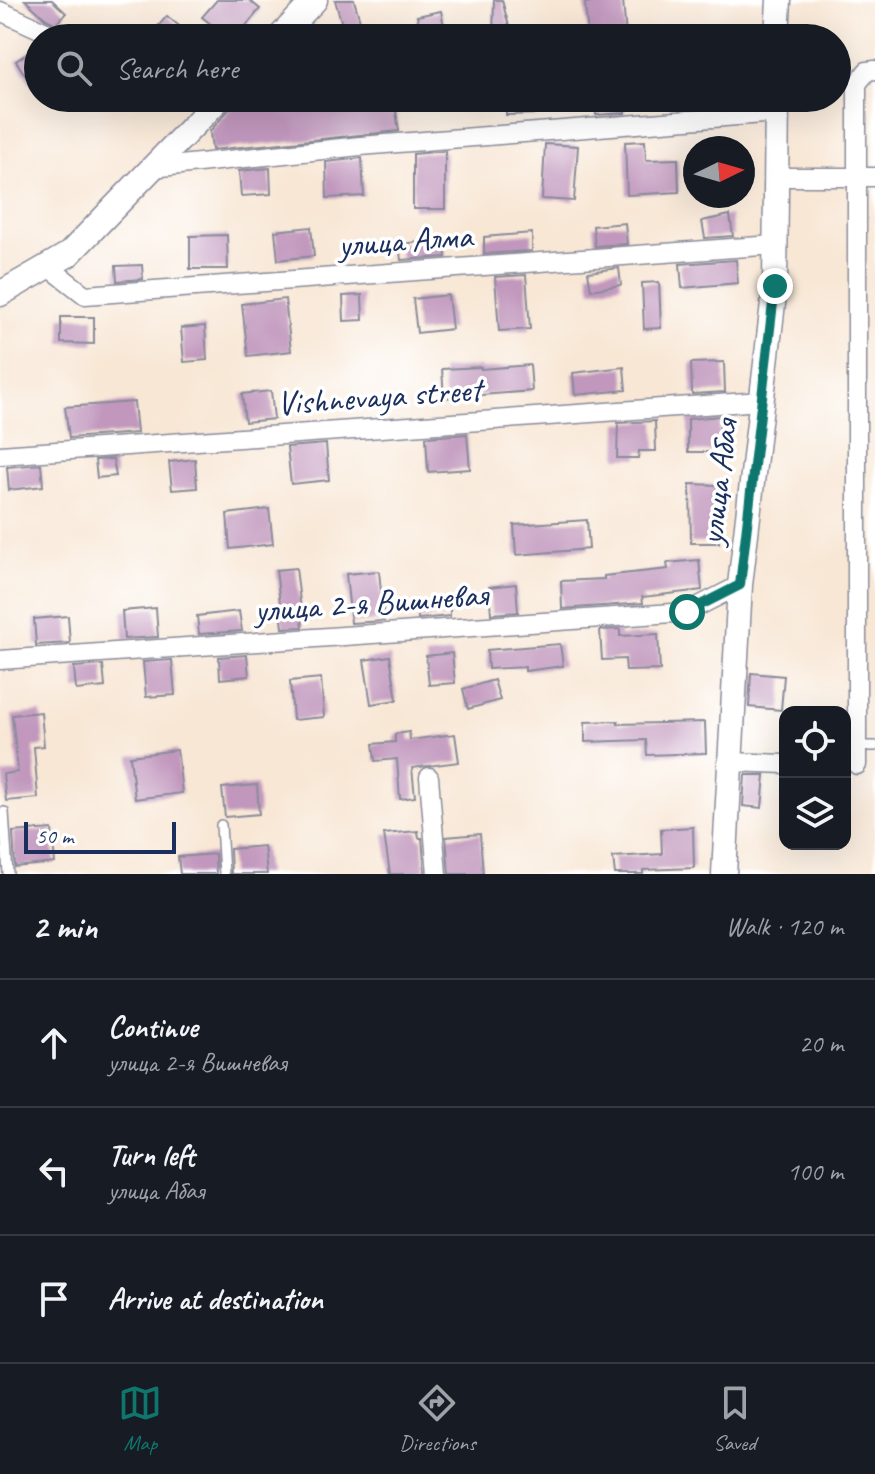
<!DOCTYPE html>
<html lang="en">
<head>
<meta charset="utf-8">
<style>
  :root { --surface:#171b24; --page:#242831; --text:#f1f3f6; --muted:#9ea1a6; --line:#363941; --accent:#0f766e }
  body { margin:0; font-family:Caveat,sans-serif; background:var(--page); color:var(--text) }
  .controls { position:absolute; right:24px; bottom:24px; display:grid; overflow:hidden; border-radius:16px; box-shadow:0 8px 32px #0002 }
  .controls button { width:72px; height:72px; display:grid; place-items:center; padding:0; border:0; border-bottom:2px solid var(--line); background:var(--surface); color:var(--text); font:40px sans-serif }
  .compass { position:absolute; left:683px; top:136px; width:72px; height:72px; border-radius:50%; background:var(--surface); box-shadow:0 8px 32px #0002; rotate:85deg }
  .scale { position:absolute; left:24px; bottom:20px; width:152px; box-sizing:border-box; padding-left:8px; border:4px solid #1b2f5e; border-top:0; font-size:22px; line-height:28px; white-space:nowrap; color:#1b2f5e; -webkit-text-stroke:6px #fff; paint-order:stroke }
  .stop { position:absolute; width:24px; height:24px; margin:-18px; border:6px solid #0f766e; border-radius:50%; background:#fff }
  .stop.end { background:#0f766e; border-color:#fff; box-shadow:0 2px 8px #0008 }
  .list { margin:0; padding:0; list-style:none }
  h2 { display:flex; justify-content:space-between; align-items:center; height:104px; margin:0; padding:0 32px; font-size:34px }
  h2 small { font-size:26px; font-weight:400; color:var(--muted) }
  .list li { display:grid; grid-template-columns:52px 1fr auto; gap:24px; align-items:center; box-sizing:border-box; height:128px; padding:0 32px; border-top:2px solid var(--line) }
  .list b { display:block; font-size:30px; white-space:nowrap }
  .list p { margin:0; font-size:26px; white-space:nowrap; color:var(--muted) }
  .list em { font-size:26px; font-style:normal; color:var(--muted) }
  .icon { flex:none; width:44px; height:44px; fill:none; stroke:currentColor; stroke-width:2; stroke-linecap:round; stroke-linejoin:round }
  .map { position:relative; flex:none; width:875px; height:874px; overflow:hidden }
  .search { position:absolute; background:var(--surface); box-shadow:0 8px 32px #0002; left:24px; right:24px; top:24px; height:88px; display:flex; align-items:center; gap:20px; box-sizing:border-box; padding:0 28px; border-radius:44px; color:var(--muted); font-size:30px }
  .sheet { height:488px; background:var(--surface) }
  nav { display:flex; justify-content:space-around; align-items:center; box-sizing:border-box; height:112px; border-top:2px solid var(--line); background:var(--surface); font-size:22px; color:var(--muted) }
  nav a { display:grid; justify-items:center; gap:4px }
  nav .on { color:var(--accent) }
  .map>svg:first-child { display:block }
  .building { fill:#c197bd }
  .lines { fill:none; stroke-linecap:round; stroke-linejoin:round }
  .service-casing { stroke:#8a8b9a; stroke-width:12 }
  .minor-casing { stroke:#8a8b9a; stroke-width:21 }
  .tertiary-casing { stroke:#8a8b9a; stroke-width:27 }
  .service { stroke:#fff; stroke-width:9 }
  .minor { stroke:#fff; stroke-width:18 }
  .tertiary { stroke:#fff; stroke-width:24 }
  .route { stroke:#0f766e; stroke-width:10 }
  .labels { text-anchor:middle; dominant-baseline:central; stroke-width:7; stroke-linejoin:round; paint-order:stroke }
  .street-label { font-size:34px; fill:#1b2f5e; stroke:#fff }
</style>
</head>
<body>
<div class="map">
<svg width="875" height="874" viewBox="0 0 875 874">
  <rect width="100%" height="100%" fill="#fff"/>
  <filter id="ink" filterUnits="userSpaceOnUse"><feTurbulence type="fractalNoise" baseFrequency=".0125" numOctaves="2"/><feDisplacementMap in="SourceGraphic" scale="16" xChannelSelector="R" yChannelSelector="G"/><feConvolveMatrix kernelMatrix="1 2 1 2 8 2 1 2 1" color-interpolation-filters="sRGB"/></filter>
  <filter id="wash" filterUnits="userSpaceOnUse"><feTurbulence type="fractalNoise" baseFrequency=".006" numOctaves="4" result="noise"/><feDisplacementMap in="SourceGraphic" scale="32" xChannelSelector="R" yChannelSelector="G"/><feGaussianBlur stdDeviation="1.8" result="paint"/><feColorMatrix in="noise" values="0 0 0 0 0 0 0 0 0 0 0 0 0 0 0 0 0 1.4 0 .05"/><feComposite in="paint" operator="in"/></filter>
  <g filter="url(#wash)">
    <rect width="100%" height="100%" fill="#f8e7d5"/>
    <g id="blocks">
      <path class="building" d="M 25,0 L 52,0 L 66,13 L 56,24 L 46,19 Z
        M 217,0 L 249,0 L 260,9 L 236,38 L 221,25 L 217,29 L 202,17 Z
        M 335,0 L 354,0 L 365,38 L 346,38 Z
        M 494,0 L 502,0 L 512,38 L 493,38 Z
        M 623,0 L 626,36 L 588,38 L 585,3 Z
        M 441,11 L 445,31 L 421,37 L 417,16 Z
        M 167,16 L 194,38 L 148,38 Z
        M 38,46 L 38,95 L 16,61 Z
        M 239,98 L 394,98 L 399,131 L 212,150 L 210,131 Z
        M 506,98 L 539,98 L 539,114 L 506,115 Z
        M 595,98 L 624,98 L 625,113 L 596,115 Z
        M 645,141 L 646,160 L 678,159 L 679,192 L 627,195 L 625,142 Z
        M 545,144 L 578,146 L 574,201 L 542,199 Z
        M 445,151 L 445,209 L 413,209 L 413,154 Z
        M 362,158 L 364,196 L 327,198 L 326,162 Z
        M 270,168 L 271,194 L 241,196 L 239,171 Z
        M 730,215 L 733,236 L 705,238 L 702,221 Z
        M 625,223 L 627,244 L 595,246 L 593,226 Z
        M 311,227 L 314,256 L 278,260 L 275,231 Z
        M 532,233 L 532,251 L 484,254 L 484,237 Z
        M 227,235 L 228,269 L 190,269 L 190,236 Z
        M 444,240 L 446,257 L 401,260 L 399,244 Z
        M 736,260 L 738,283 L 682,288 L 680,264 Z
        M 142,265 L 143,279 L 117,281 L 116,266 Z
        M 619,268 L 621,285 L 591,290 L 588,272 Z
        M 526,275 L 530,329 L 499,331 L 495,277 Z
        M 659,282 L 661,328 L 644,329 L 642,283 Z
        M 362,295 L 363,320 L 344,321 L 343,296 Z
        M 448,295 L 452,329 L 417,333 L 413,299 Z
        M 285,299 L 291,351 L 248,356 L 242,304 Z
        M 61,317 L 94,317 L 94,344 L 61,343 Z
        M 205,326 L 207,360 L 184,362 L 181,328 Z
        M 724,362 L 725,392 L 692,394 L 691,363 Z
        M 530,365 L 532,391 L 444,398 L 442,369 L 481,367 L 481,369 Z
        M 624,367 L 626,390 L 575,395 L 573,373 Z
        M 271,391 L 274,419 L 245,422 L 242,394 Z
        M 134,402 L 137,433 L 69,438 L 65,407 Z
        M 720,416 L 719,452 L 688,452 L 688,419 Z
        M 655,421 L 656,451 L 639,451 L 638,458 L 617,458 L 618,423 Z
        M 467,434 L 470,469 L 428,472 L 426,437 Z
        M 326,444 L 329,480 L 291,484 L 287,447 Z
        M 113,459 L 116,476 L 97,478 L 95,460 Z
        M 195,459 L 197,488 L 172,490 L 169,462 Z
        M 41,464 L 43,486 L 9,490 L 7,467 Z
        M 690,484 L 717,485 L 719,543 L 691,543 Z
        M 269,509 L 273,544 L 230,549 L 227,514 Z
        M 587,520 L 589,549 L 516,555 L 514,525 Z
        M 699,560 L 702,590 L 642,597 L 643,603 L 562,609 L 561,581 L 604,579 L 604,576 L 668,569 L 667,563 Z
        M 296,568 L 303,627 L 283,628 L 276,570 Z
        M 379,571 L 384,621 L 351,623 L 346,574 Z
        M 516,584 L 518,612 L 491,614 L 489,587 Z
        M 450,603 L 450,616 L 418,619 L 417,605 Z
        M 156,608 L 158,637 L 124,639 L 122,611 Z
        M 239,611 L 242,631 L 199,634 L 197,616 Z
        M 68,616 L 70,643 L 36,645 L 34,619 Z
        M 620,629 L 620,636 L 658,634 L 660,670 L 626,671 L 625,659 L 602,660 L 600,630 Z
        M 560,644 L 563,666 L 525,671 L 525,667 L 488,669 L 487,650 Z
        M 452,653 L 455,683 L 429,685 L 426,656 Z
        M 247,655 L 249,676 L 220,679 L 219,657 Z
        M 390,656 L 397,700 L 371,704 L 364,660 Z
        M 172,660 L 175,695 L 146,697 L 143,662 Z
        M 103,665 L 105,687 L 76,690 L 74,667 Z
        M 751,673 L 784,676 L 781,710 L 749,707 Z
        M 321,678 L 324,717 L 293,720 L 290,681 Z
        M 494,680 L 500,700 L 468,709 L 463,689 Z
        M 41,712 L 44,746 L 34,747 L 38,798 L 6,801 L 3,774 L 18,772 L 12,715 Z
        M 618,721 L 618,724 L 705,722 L 706,753 L 647,755 L 646,740 L 585,742 L 585,722 Z
        M 409,732 L 410,740 L 455,734 L 459,762 L 412,768 L 415,797 L 400,799 L 397,759 L 375,761 L 373,744 L 395,742 L 395,734 Z
        M 177,750 L 182,793 L 135,799 L 130,756 Z
        M 745,775 L 765,775 L 762,808 L 743,806 Z
        M 257,785 L 259,814 L 225,817 L 222,788 Z
        M 693,827 L 694,868 L 643,870 L 643,874 L 615,874 L 613,857 L 662,854 L 661,829 Z
        M 52,829 L 55,863 L 15,867 L 13,832 Z
        M 418,831 L 419,838 L 422,838 L 425,874 L 390,874 L 384,834 Z
        M 480,834 L 483,874 L 449,874 L 446,837 Z
        M 264,846 L 267,874 L 231,874 L 230,849 Z
        M 215,854 L 216,874 L 180,874 L 178,857 Z"/>
    </g>
  </g>
  <g filter="url(#ink)">
    <use href="#blocks" fill-opacity="0" stroke="#8a8b9a" stroke-width="2"/>
    <g class="lines">
      <defs>
        <path id="service" d="M 857,746 L 875,746
          M 4,812 L 8,874
          M 221,825 L 224,874"/>
        <path id="minor" d="M 0,11 L 59,38
          M 190,98 L 211,107
          M 152,168 L 360,146 L 777,113
          M 776,177 L 875,177
          M 49,267 L 85,295 L 775,245
          M 0,455 L 761,401
          M 0,660 L 687,612 L 740,585
          M 730,762 L 785,764
          M 857,765 L 857,84 L 867,71 L 875,70
          M 429,777 L 437,874"/>
        <path id="tertiary" d="M 279,38 L 315,0
          M 777,38 L 779,0
          M 0,294 L 69,254 L 220,98
          M 724,874 L 740,585 L 775,286 L 777,98"/>
      </defs>
      <use href="#service" class="service-casing"/>
      <use href="#minor" class="minor-casing"/>
      <use href="#tertiary" class="tertiary-casing"/>
      <use href="#service" class="service"/>
      <use href="#minor" class="minor"/>
      <use href="#tertiary" class="tertiary"/>
    </g>
  </g>
  <g class="lines" filter="url(#ink)">
    <path class="route" d="M 687,612 L 740,585 L 775,286"/>
  </g>
  <g class="labels">
    <g class="street-label">
      <text transform="translate(405 240) rotate(-4)">улица Алма</text>
      <text transform="translate(379 396) rotate(-4)">Vishnevaya street</text>
      <text transform="translate(718 482) rotate(-83)">улица Абая</text>
      <text transform="translate(371 602) rotate(-4)">улица 2-я Вишневая</text>
    </g>
  </g>
</svg>
<div class="controls">
<button><svg class="icon" aria-label="locate" viewBox="0 0 24 24"><circle cx="12" cy="12" r="6"/><path d="M12 2v4M12 18v4M2 12h4M18 12h4"/></svg></button>
<button><svg class="icon" aria-label="layers" viewBox="0 0 24 24"><path d="M12 4l9 5-9 5-9-5zM3 14l9 5 9-5"/></svg></button>
</div>
<svg class="compass" viewBox="-18 -18 36 36"><path d="M0-13l5 13h-10z" fill="#e53935"/><path d="M0 13l5-13h-10z" fill="#9ea1a6"/></svg>
<div class="scale">50 m</div>
<div class="stop" style="left:687px;top:612px"></div>
<div class="stop end" style="left:775px;top:286px"></div>
<div class="search"><svg class="icon" aria-label="search" viewBox="0 0 24 24"><circle cx="10" cy="10" r="6"/><path d="M15 15l6 6"/></svg>Search here</div>
</div>
<section class="sheet">
<h2>2 min<small>Walk · 120 m</small></h2>
<ul class="list">
<li><svg class="icon" aria-label="ahead" viewBox="0 0 24 24"><path d="M12 20V5M6 11l6-6 6 6"/></svg><div><b>Continue</b><p>улица 2-я Вишневая</p></div><em>20 m</em></li>
<li><svg class="icon" aria-label="left" viewBox="0 0 24 24"><path d="M17 20v-9H6M10 6l-5 5 5 5"/></svg><div><b>Turn left</b><p>улица Абая</p></div><em>100 m</em></li>
<li><svg class="icon" aria-label="arrive" viewBox="0 0 24 24"><path d="M6 21V4h12l-3 4 3 4H6"/></svg><div><b>Arrive at destination</b></div></li>
</ul>
</section>
<nav>
<a class="on"><svg class="icon" aria-label="map" viewBox="0 0 24 24"><path d="M3 6l6-2 6 2 6-2v14l-6 2-6-2-6 2zM9 4v14M15 6v14"/></svg>Map</a>
<a><svg class="icon" aria-label="directions" viewBox="0 0 24 24"><path d="M12 3l9 9-9 9-9-9zM9 14v-3h6M13 9l2 2-2 2"/></svg>Directions</a>
<a><svg class="icon" aria-label="saved" viewBox="0 0 24 24"><path d="M7 4h10v16l-5-4-5 4z"/></svg>Saved</a>
</nav>
</body>
</html>
